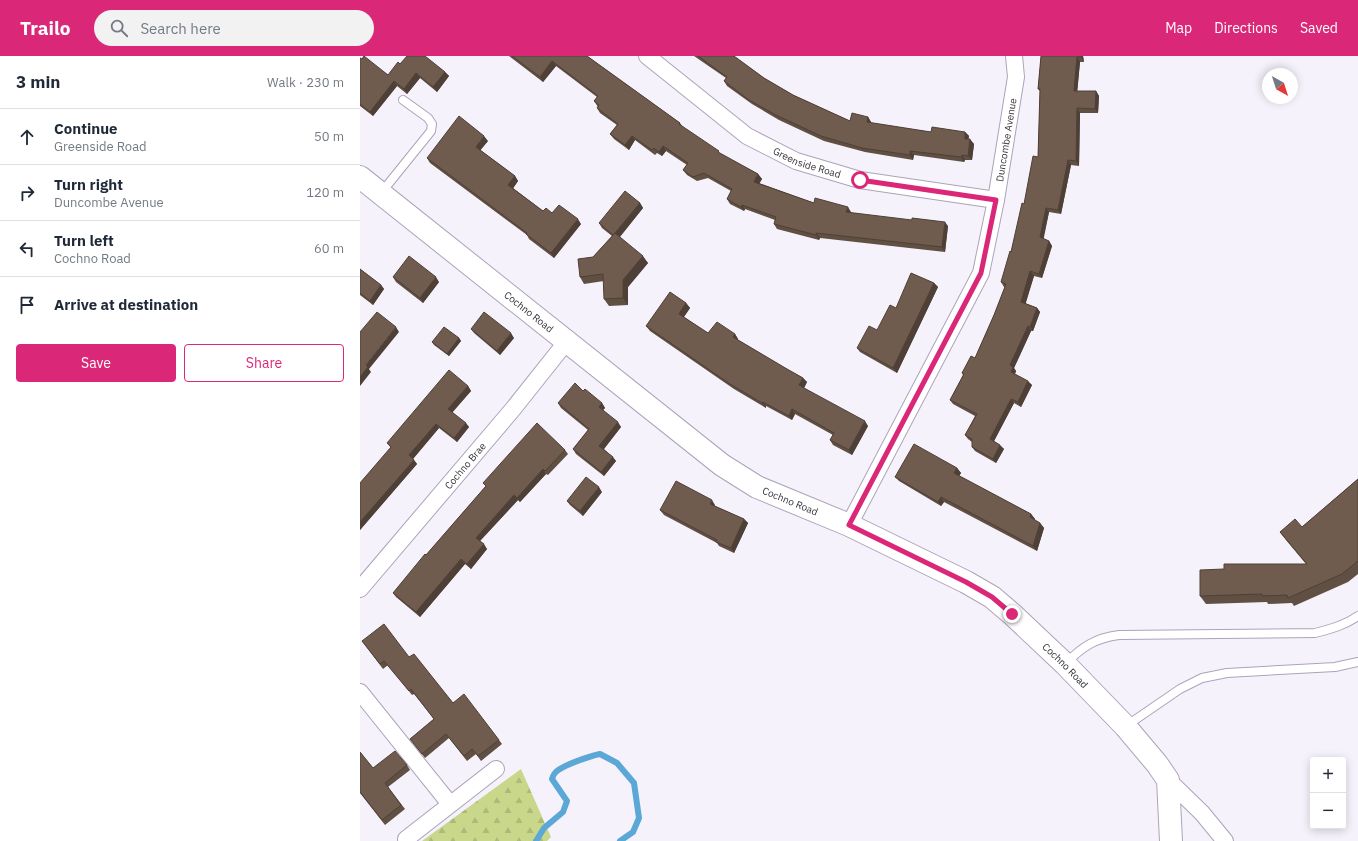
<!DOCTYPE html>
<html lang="en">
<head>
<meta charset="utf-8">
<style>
  :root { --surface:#fff; --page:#f2f2f3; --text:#1f2937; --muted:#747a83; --line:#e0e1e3; --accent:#db2777 }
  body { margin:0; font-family:"IBM Plex Sans",sans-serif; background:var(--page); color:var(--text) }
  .controls { position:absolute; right:12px; bottom:12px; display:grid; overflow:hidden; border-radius:4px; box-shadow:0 2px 10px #0003 }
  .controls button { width:36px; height:36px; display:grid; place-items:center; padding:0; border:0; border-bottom:1px solid var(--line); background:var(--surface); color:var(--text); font:20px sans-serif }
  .compass { position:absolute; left:902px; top:12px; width:36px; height:36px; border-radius:50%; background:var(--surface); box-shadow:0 2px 10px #0003; rotate:141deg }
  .stop { position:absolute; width:12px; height:12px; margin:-9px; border:3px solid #db2777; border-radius:50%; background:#fff }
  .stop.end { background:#db2777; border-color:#fff; box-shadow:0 1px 4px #0008 }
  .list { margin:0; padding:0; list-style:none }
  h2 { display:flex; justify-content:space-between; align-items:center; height:52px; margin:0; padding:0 16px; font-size:17px }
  h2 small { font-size:13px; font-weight:400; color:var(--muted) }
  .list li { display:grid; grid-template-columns:26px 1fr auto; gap:12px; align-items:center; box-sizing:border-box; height:56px; padding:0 16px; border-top:1px solid var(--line) }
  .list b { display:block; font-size:15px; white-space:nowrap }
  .list p { margin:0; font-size:13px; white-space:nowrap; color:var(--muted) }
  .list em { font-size:13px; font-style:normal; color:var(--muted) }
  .actions { display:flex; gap:8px; padding:12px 16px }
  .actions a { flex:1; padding:9px 0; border:1px solid var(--accent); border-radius:4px; text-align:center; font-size:14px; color:var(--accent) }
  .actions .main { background:var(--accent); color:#fff }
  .icon { flex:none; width:22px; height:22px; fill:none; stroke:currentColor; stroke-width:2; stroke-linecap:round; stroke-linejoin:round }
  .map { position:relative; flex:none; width:998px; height:785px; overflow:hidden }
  header { display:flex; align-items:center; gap:24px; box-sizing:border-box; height:56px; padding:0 20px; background:var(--accent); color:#fff }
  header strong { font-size:19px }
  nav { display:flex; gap:22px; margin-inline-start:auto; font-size:14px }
  .search { width:280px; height:36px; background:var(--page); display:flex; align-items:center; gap:10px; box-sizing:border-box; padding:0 14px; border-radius:22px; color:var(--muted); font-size:15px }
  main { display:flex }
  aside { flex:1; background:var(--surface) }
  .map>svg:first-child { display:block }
  .forest { fill:url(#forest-firs) }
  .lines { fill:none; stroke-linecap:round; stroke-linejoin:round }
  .stream { stroke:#5ba7d6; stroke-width:6 }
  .lane-casing { stroke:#ada3ba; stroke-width:10 }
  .street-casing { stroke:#ada3ba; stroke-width:18 }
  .secondary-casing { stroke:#ada3ba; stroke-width:24 }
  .lane { stroke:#fff; stroke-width:8 }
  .street { stroke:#fff; stroke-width:16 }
  .secondary { stroke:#fff; stroke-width:22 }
  .wall { fill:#604f43 }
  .shaded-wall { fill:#4e4037 }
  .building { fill:#705c4e; stroke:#4e4037 }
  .route { stroke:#db2777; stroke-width:5 }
  .labels { text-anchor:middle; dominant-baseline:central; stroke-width:4; stroke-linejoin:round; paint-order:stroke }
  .street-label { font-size:10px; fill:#35313a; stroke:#f6f2fc }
</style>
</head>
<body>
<header>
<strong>Trailo</strong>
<div class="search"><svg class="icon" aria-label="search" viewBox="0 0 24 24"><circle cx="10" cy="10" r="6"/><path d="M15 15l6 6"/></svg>Search here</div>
<nav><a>Map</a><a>Directions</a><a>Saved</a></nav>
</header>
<main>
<aside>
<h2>3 min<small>Walk · 230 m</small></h2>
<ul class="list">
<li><svg class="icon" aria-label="ahead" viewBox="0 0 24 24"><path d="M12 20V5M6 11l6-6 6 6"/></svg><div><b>Continue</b><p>Greenside Road</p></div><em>50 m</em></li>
<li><svg class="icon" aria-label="right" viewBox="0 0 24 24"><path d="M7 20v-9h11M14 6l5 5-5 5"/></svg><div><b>Turn right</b><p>Duncombe Avenue</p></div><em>120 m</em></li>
<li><svg class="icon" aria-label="left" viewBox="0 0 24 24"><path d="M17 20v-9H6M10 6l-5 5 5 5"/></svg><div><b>Turn left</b><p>Cochno Road</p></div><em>60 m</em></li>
<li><svg class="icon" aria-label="arrive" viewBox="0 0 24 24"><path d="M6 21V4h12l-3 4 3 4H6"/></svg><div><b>Arrive at destination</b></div></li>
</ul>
<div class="actions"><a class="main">Save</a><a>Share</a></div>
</aside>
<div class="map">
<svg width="998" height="785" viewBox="0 0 998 785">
  <defs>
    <pattern id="forest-firs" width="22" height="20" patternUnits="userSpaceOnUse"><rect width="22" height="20" fill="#c9d78a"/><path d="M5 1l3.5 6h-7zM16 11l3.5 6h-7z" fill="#adb978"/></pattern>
  </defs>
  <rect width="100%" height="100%" fill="#f6f2fc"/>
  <path class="forest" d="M 161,713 L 191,781 L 187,785 L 62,785 Z"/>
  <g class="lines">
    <path class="stream" d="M 176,785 L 184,772 L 203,756 L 207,745 L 192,723 C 193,721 193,719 195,717 C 200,710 230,700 240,698 L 257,707 L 274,727 L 279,762 L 273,776 L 260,785"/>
    <defs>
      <path id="lane" d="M 21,137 L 71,75 L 72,68 L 68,62 L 43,44
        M 705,608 C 722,591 735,582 759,579 L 955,577 C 971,573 985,569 998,560
        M 766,670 L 820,633 L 842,622 L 867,617 L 975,611 L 998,606"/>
      <g id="street">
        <path id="s1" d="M 287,0 L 387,80 L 436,105 L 500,124 L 636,144"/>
        <path id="s2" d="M 489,469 L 621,217 L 636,144 L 656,21 L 654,0"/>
        <path id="s3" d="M 0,533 L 153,353 L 207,285"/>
        <path d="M 0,636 L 90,748"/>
        <path d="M 808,724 L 842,757 L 865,785"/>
        <path d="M 46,783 L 136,713"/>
      </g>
      <g id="secondary">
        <path id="s4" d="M 0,121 L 362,409 L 397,431 L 489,469 L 606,526 L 632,541 L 652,558 L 705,608 L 765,670 L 797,708 L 808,724 L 811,785"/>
      </g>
    </defs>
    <use href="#lane" class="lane-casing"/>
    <use href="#street" class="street-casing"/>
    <use href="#secondary" class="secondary-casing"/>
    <use href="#lane" class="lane"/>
    <use href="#street" class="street"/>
    <use href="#secondary" class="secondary"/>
  </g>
  <path class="wall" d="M 149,0 L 227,0 L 320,67 L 323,71 L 361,98 L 398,118 L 402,123 L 399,127 L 454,147 L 491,156 L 491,157 L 588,170 L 585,196 L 460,182 L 459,184 L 417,173 L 414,168 L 415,164 L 385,153 L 384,155 L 370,148 L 367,143 L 371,135 L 348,122 L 337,125 L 327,119 L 323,114 L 327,109 L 306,95 L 302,100 L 297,97 L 295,99 L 275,84 L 269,94 L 254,83 L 250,78 L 257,69 L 240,57 L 237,52 L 238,51 L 234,45 L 237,41 L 196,10 L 183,26 Z
    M 334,0 L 375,0 L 375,1 L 404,22 L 433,39 L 490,65 L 508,61 L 511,66 L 511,67 L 571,76 L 605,76 L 609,80 L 608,83 L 614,88 L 612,104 L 605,104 L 604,106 L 554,99 L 553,104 L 505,96 L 464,85 L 419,64 L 392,48 L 367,30 L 364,25 L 366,22 Z
    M 681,0 L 723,0 L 724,6 L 720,6 L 717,35 L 736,35 L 739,40 L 738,57 L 720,57 L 719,110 L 711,109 L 701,158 L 689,156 L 683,183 L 689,185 L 692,190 L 682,222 L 674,220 L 665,247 L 677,252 L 680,256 L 673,275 L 671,275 L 654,312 L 656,315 L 655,318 L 672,329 L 661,351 L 654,347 L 634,385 L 644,393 L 636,407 L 615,395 L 612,391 L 612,386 L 608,383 L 605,379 L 615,360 L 593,348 L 590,344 L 603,319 L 602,317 L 615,302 L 634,259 L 645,231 L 644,231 L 641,226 L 651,196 L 664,148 L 678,101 L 680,35 L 678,33 Z
    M 0,2 L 28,19 L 40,8 L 85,16 L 89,20 L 77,36 L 60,22 L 47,38 L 37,30 L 13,60 L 0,50 Z
    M 128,85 L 120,94 L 155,120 L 158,125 L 153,132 L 183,155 L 192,157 L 221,168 L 194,202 L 169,183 L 167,179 L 70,107 L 67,102 Z
    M 280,147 L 283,152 L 260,181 L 288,207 L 268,231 L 268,249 L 249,250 L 244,243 L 244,225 L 224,228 L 220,221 L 233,201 L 252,180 L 242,172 L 239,167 Z
    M 0,213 L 21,229 L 24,233 L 13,249 L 0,239 Z
    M 33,221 L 79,226 L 63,247 L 36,226 Z
    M 574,227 L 578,231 L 537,317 L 500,296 L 497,292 L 517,274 L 536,252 Z
    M 326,247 L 330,252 L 324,261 L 348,277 L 375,278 L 378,283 L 378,284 L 427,313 L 443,322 L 447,326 L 444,332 L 508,370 L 492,399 L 473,389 L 470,384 L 473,379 L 435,358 L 432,364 L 406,350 L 406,352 L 374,333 L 290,275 L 286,270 Z
    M 111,273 L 154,282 L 140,299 L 114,277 Z
    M 99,282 L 101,285 L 89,300 L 74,289 L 72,286 Z
    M 108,330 L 111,335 L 92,356 L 109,371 L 97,386 L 79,372 L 53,403 L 57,408 L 0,474 L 0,427 L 31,392 L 27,387 Z
    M 223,335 L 242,347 L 245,352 L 243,354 L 261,371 L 244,393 L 256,405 L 244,420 L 216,398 L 213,393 L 228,374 L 201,352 L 198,347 Z
    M 205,394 L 208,398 L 188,419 L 186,418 L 160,446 L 158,444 L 120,485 L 127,493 L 111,513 L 105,508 L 60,561 L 36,541 L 33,537 L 126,430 L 123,427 Z
    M 597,412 L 601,417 L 599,420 L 671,458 L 675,463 L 674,464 L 680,467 L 684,472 L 677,495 L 584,446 L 581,450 L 539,425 L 535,421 Z
    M 998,423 L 998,518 L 988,526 L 934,550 L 932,547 L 908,548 L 907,546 L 846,548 L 840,540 L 864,513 L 946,508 L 926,484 L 920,476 L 942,471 Z
    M 242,436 L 223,460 L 210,449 L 207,445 Z
    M 355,449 L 355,450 L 384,463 L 388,467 L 374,497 L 359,490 L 357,487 L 304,459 L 300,454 Z
    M 2,585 L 49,601 L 93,647 L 139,684 L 142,688 L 121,705 L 116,698 L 107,705 L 89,682 L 65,702 L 50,683 L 74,663 L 54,638 L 52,639 L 28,609 L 23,613 Z
    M 0,696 L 13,712 L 47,709 L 50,714 L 28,731 L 45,753 L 25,769 L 0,737 Z"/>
  <path class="shaded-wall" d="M 721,0 L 723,0 L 724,6 L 721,1 Z
    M 717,1 L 720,6 L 717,39 L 714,35 Z
    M 192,5 L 196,10 L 183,26 L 180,21 Z
    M 85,16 L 89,20 L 77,36 L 73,31 Z
    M 56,17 L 60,22 L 47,38 L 44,33 Z
    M 34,25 L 37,30 L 13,60 L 10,56 Z
    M 736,35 L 739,40 L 738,57 L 735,53 Z
    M 717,52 L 720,57 L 719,110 L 716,105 Z
    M 508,61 L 511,66 L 510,71 L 507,66 Z
    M 605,76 L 609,80 L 608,87 L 605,83 Z
    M 124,80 L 128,85 L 119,96 L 116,91 Z
    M 272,80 L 275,84 L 269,94 L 265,89 Z
    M 610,83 L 614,88 L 612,104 L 608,100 Z
    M 303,90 L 306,95 L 302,100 L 299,96 Z
    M 550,95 L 554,99 L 553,104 L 550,99 Z
    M 602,99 L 605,104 L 604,106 L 601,101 Z
    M 708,104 L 711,109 L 701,158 L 698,154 Z
    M 398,118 L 402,123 L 398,130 L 394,126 Z
    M 155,120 L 158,125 L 152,134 L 148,129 Z
    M 280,147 L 283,152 L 257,184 L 254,179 Z
    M 382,149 L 385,153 L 384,155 L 381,151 Z
    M 488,151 L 491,156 L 490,161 L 486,156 Z
    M 686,152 L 689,156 L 683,186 L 680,181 Z
    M 218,163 L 221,168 L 194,202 L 191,197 Z
    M 585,166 L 588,170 L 585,196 L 582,191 Z
    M 456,177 L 460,182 L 459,184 L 456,179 Z
    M 689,185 L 692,190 L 682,222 L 679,218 Z
    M 283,200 L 288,207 L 268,231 L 268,249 L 263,242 L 263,224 Z
    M 670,215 L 674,220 L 665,250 L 661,246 Z
    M 76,221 L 79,226 L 63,247 L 60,242 Z
    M 574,227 L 578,231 L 537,317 L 533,312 Z
    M 21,229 L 24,233 L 13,249 L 10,245 Z
    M 326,247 L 330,252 L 323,262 L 319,258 Z
    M 677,252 L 680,256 L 673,275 L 670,271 Z
    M 668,270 L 671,275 L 654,312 L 656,315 L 654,320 L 651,316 L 650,309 Z
    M 36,271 L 39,276 L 9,313 L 11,316 L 0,330 L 0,321 L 6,309 Z
    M 151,277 L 154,282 L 140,299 L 137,295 Z
    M 375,278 L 378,283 L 376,286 L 373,281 Z
    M 99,282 L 101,285 L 89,300 L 87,298 Z
    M 443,322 L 447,326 L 443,334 L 439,329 Z
    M 668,325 L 672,329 L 661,351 L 658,346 Z
    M 108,330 L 111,335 L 92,357 L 88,353 Z
    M 651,343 L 654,347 L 633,387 L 630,383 Z
    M 403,346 L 406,350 L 406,352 L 402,347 Z
    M 242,347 L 245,352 L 242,355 L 239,351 Z
    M 432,353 L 435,358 L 432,364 L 429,360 Z
    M 505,365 L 508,370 L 492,399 L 489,394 Z
    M 258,366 L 261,371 L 243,394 L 239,390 Z
    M 106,367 L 109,371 L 97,386 L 94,382 Z
    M 76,368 L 79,372 L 52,404 L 49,399 Z
    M 640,389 L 644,393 L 636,407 L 633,403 Z
    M 253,401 L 256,405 L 244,420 L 241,416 Z
    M 54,404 L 57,408 L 0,474 L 0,466 Z
    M 597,412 L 601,417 L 598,422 L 594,417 Z
    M 183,413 L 186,418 L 160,446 L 157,442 Z
    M 239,431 L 242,436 L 223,460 L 220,455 Z
    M 154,439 L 158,444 L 119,486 L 116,482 Z
    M 581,441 L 584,446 L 581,450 L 578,446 Z
    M 352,444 L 355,449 L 353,453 L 350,448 Z
    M 671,458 L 675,463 L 673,466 L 670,461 Z
    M 384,463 L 388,467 L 374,497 L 371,492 Z
    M 680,467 L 684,472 L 677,495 L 673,490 Z
    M 124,488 L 127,493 L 111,513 L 107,508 Z
    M 101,503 L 105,508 L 60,561 L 56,556 Z"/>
  <path class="building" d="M 4,0 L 28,19 L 38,6 L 40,8 L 47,0 L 65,0 L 85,16 L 73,31 L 56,17 L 44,33 L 34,25 L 10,56 L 0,48 L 0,2 L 2,3 Z
    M 152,0 L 227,0 L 320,67 L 319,68 L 359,95 L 358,96 L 398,118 L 394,126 L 454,147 L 455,142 L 488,151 L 486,156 L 552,164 L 552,162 L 585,166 L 582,191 L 456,177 L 456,179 L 414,168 L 416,161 L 382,149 L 381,151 L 367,143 L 372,133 L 344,117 L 333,121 L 323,114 L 328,107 L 303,90 L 299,96 L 294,92 L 292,94 L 272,80 L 265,89 L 250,78 L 258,68 L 237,52 L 239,49 L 234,45 L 238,40 L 192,5 L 180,21 Z
    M 338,0 L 374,0 L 404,22 L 433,39 L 490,65 L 492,57 L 508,61 L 507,66 L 571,76 L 572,71 L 605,76 L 605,83 L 610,83 L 608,100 L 602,99 L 601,101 L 550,95 L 550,99 L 502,92 L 461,80 L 416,59 L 389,44 L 364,25 L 367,21 Z
    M 681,0 L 721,0 L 721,1 L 717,1 L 714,35 L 736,35 L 735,53 L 717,52 L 716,105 L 708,104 L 698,154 L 686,152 L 680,181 L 689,185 L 679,218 L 670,215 L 661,246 L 677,252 L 670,271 L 668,270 L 650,309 L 653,311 L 651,316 L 668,325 L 658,346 L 651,343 L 630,383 L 640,389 L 633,403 L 612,391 L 612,383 L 605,379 L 617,358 L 590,344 L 604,318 L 602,317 L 611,300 L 615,302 L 634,259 L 646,228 L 641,226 L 650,195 L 651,196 L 662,147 L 664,148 L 673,100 L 678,101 L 680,33 L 678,33 Z
    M 99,60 L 124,80 L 116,91 L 155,120 L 148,129 L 183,155 L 186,152 L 192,157 L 199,149 L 218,163 L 191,197 L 166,178 L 167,177 L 67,102 Z
    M 265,135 L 280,147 L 255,177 L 253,179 L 239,167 Z
    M 255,177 L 283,200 L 263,224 L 263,242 L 244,243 L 243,218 L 220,221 L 218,203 L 233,201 Z
    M 49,200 L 76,221 L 60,242 L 33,221 Z
    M 0,213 L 21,229 L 10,245 L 0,237 Z
    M 551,217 L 574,227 L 533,312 L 497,292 L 509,270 L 517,274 L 530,249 L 536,252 Z
    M 310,236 L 326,247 L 319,258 L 348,277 L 357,266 L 375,278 L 373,281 L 427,313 L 443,322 L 439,329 L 444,332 L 505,365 L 489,394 L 470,384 L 474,377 L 432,353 L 429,360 L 403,346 L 402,347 L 370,328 L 286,270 Z
    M 17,256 L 36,271 L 6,309 L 8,311 L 0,321 L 0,276 Z
    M 124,256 L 151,277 L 137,295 L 111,273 Z
    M 84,271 L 99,282 L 87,298 L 72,286 Z
    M 89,314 L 108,330 L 88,353 L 106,367 L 94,382 L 76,368 L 49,399 L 54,404 L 0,466 L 0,427 L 31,391 L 27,387 Z
    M 215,327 L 223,335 L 225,333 L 242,347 L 239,351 L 258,366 L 239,390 L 253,401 L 241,416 L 213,393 L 229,373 L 198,347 Z
    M 177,367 L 205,394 L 185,415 L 183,413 L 157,442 L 154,439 L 116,482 L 124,488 L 107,508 L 101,503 L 56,556 L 33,537 L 65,498 L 66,499 L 126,430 L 123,427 Z
    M 554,388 L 597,412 L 594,417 L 671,458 L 670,461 L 680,467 L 673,490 L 581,441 L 578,446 L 535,421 Z
    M 226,421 L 239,431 L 220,455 L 207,445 Z
    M 998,423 L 998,505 L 982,518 L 928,542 L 927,539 L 902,540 L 902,538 L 840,540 L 840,514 L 864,513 L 864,508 L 947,508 L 920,476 L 935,463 L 942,471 Z
    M 316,425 L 352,444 L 350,448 L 384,463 L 371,492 L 356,486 L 357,484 L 300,454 Z
    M 24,568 L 49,601 L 54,598 L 93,647 L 104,638 L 139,684 L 118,700 L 112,693 L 104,700 L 86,678 L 62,698 L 50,683 L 74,663 L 51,633 L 49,635 L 24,605 L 20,608 L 2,585 Z
    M 35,695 L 47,709 L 25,727 L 41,749 L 22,764 L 0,736 L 0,696 L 13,712 Z"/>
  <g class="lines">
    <path class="route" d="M 500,124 L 636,144 L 621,217 L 489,469 L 606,526 L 632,541 L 652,558"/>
  </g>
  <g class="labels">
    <g class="street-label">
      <text stroke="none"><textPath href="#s2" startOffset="420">Duncombe Avenue</textPath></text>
      <text stroke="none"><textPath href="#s1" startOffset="194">Greenside Road</textPath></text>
      <text stroke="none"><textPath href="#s4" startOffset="216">Cochno Road</textPath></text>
      <text stroke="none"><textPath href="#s3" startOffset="162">Cochno Brae</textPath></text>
      <text stroke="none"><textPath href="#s4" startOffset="540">Cochno Road</textPath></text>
      <text stroke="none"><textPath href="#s4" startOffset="864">Cochno Road</textPath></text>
    </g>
  </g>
</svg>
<div class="controls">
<button>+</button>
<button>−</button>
</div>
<svg class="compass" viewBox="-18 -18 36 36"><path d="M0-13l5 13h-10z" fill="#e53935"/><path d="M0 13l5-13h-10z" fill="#747a83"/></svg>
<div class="stop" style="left:500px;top:124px"></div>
<div class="stop end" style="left:652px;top:558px"></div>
</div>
</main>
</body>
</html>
